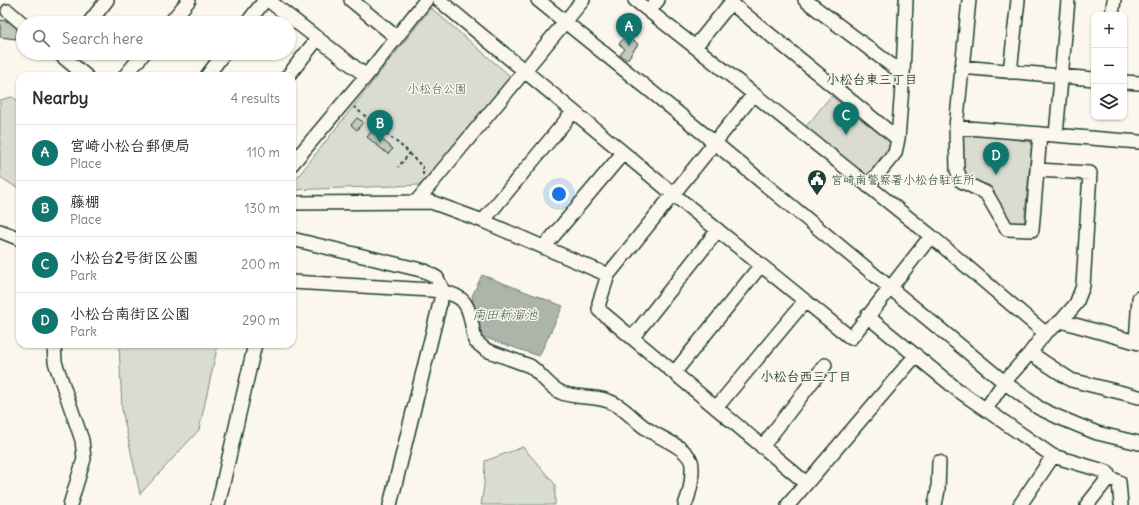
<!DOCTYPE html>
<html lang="en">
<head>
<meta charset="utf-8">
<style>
  :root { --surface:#fff; --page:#f7f7f7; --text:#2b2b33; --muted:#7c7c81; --line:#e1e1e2; --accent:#0f766e }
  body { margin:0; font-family:Delius,"Klee One",sans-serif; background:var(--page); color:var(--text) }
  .controls { position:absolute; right:12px; top:12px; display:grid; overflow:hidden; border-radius:8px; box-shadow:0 1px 3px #0004 }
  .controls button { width:36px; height:36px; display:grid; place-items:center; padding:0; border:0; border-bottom:1px solid var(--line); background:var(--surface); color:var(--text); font:20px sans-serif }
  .you { position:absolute; left:559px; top:194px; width:14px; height:14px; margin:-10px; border:3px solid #fff; border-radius:50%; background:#1a73e8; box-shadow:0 0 0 6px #1a73e833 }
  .badge { display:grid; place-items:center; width:26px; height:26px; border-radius:50%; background:var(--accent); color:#fff; font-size:13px; font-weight:700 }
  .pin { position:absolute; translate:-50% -33px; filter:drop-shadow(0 1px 2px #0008) }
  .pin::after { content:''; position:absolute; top:21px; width:14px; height:12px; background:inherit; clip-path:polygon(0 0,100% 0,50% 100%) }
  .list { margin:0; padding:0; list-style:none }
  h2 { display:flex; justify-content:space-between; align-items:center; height:52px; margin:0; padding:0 16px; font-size:17px }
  h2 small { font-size:13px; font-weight:400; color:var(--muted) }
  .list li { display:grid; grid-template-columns:26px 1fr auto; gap:12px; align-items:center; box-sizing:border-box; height:56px; padding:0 16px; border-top:1px solid var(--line) }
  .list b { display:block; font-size:15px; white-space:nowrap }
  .list p { margin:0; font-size:13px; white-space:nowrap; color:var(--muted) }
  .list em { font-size:13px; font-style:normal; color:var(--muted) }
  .icon { flex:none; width:22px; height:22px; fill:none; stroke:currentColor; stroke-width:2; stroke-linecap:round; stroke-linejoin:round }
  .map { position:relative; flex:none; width:1139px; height:505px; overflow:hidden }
  .search { position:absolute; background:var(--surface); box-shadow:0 1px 3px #0004; left:16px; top:16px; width:280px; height:44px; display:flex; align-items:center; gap:10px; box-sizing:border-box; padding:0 14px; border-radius:22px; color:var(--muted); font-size:15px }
  .panel { position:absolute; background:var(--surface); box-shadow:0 1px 3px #0004; left:16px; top:72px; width:280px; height:276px; border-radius:12px }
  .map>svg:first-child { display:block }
  .green { fill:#dbdcd1; stroke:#7d8c82 }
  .water { fill:#adb4aa; stroke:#74847b }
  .building { fill:#c4c9be; stroke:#1f3d34 }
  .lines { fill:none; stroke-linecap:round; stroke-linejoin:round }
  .minor-casing { stroke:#1f3d34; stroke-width:16 }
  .path { stroke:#1f3d34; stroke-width:2; stroke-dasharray:3 3; stroke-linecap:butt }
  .minor { stroke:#fbf7ec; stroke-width:13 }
  .labels { text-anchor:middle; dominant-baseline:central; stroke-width:3; stroke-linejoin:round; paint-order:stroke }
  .park-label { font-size:12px; fill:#455d53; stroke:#fbf7ec }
  .poi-label { font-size:12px; fill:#1f3d34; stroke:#fbf7ec; text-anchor:start }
  .neighbourhood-label { font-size:13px; font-weight:bold; fill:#1f3d34; stroke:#fbf7ec }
  .water-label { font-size:13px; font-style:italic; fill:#425b52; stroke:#fbf7ec }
</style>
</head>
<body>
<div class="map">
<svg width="1139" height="505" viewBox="0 0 1139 505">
  <rect width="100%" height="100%" fill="#fbf7ec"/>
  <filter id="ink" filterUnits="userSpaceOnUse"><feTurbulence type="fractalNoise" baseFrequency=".025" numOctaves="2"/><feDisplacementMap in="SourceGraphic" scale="8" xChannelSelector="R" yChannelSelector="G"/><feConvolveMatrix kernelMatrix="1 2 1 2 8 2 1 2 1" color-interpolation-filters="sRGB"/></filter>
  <g filter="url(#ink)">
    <path class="green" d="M 431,8 L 516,81 L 420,185 L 292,190 L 292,184 Z
      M 831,96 L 889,141 L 890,145 L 868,175 L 861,175 L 804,129 Z
      M 12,97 L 20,102 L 20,188 L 14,186 L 0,177 L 0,100 Z
      M 961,131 L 1032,142 L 1024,226 L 1009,222 L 989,185 L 966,179 L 962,171 Z
      M 119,344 L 218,344 L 199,430 L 140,494 L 122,410 Z
      M 523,447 L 555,484 L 555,505 L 481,505 L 484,485 L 485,461 Z"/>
    <path class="water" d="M 482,275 L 563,306 L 539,356 L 477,335 L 472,296 Z"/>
    <path class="building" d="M 0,20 L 18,23 L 16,39 L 0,37 Z
      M 626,35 L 638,44 L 627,60 L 620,55 L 625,49 L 619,44 Z
      M 357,118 L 363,122 L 357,130 L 351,125 Z
      M 372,131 L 393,149 L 388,154 L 367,137 Z"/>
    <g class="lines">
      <defs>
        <path id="minor" d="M 268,0 L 366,76
          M 351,0 L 396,37
          M 439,0 L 673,194 L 851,338 L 931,236
          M 538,0 L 715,143 L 1004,382 L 1039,408 L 1058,417 L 1097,433 L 1139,443
          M 635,0 L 695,47 L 931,236 L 1045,333
          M 805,0 L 903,74
          M 969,0 L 956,127 L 957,170 L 961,181 L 986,193 L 1007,229 L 1032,230 L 1040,134
          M 731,3 L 898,139
          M 8,11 L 23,24
          M 649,11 L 658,0
          M 1112,15 L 1114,0
          M 89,23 L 107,0
          M 170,23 L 189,0
          M 247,23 L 265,0
          M 695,47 L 733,0
          M 64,53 L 62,56 L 86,76
          M 961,67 L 1094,79
          M 1010,72 L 1018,0
          M 125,76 L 144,53
          M 207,76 L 224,53
          M 288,76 L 318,38
          M 1124,82 L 1139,83
          M 754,94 L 608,275 L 599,303 L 599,310 L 806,483
          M 956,127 L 1139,142
          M 1056,135 L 1068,0
          M 292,164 L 366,76 L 426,0
          M 868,186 L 895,153 L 898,139 L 903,74 L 906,0
          M 416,202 L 583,0
          M 292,203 L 431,202 L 483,221 L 608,275
          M 483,221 L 573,112
          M 0,231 L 20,239
          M 292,239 L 425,271 L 437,278 L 443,291 L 390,505
          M 544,247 L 623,153
          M 292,282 L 431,290 C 471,294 468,307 475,341 L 486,350 L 530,366 C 541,374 548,386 560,392 C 571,398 592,396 605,400 C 622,404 633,420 647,429 C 659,438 685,446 691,461 C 692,463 692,467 692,470 C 692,482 690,493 685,505
          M 867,316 L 959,391 L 1053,456 L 1107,472 L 1109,477 L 1119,482 L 1121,505
          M 1061,321 L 1139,343
          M 632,338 L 718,230
          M 1136,342 L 1139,298
          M 54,344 L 55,362 L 82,440 L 84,459 L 70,505
          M 1030,353 L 1071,380 L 1139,397
          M 674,373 L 761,265
          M 716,408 L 805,301
          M 986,409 L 1004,382 L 1030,353 L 1045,333 L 1061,321 L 1076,304 L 1083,286 L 1090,173 L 1037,170
          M 762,447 L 825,365
          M 218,505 L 255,344
          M 788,505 L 916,355
          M 935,505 L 938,490 L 939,462
          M 1020,505 L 1053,456
          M 1087,505 L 1109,477"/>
      </defs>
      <use href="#minor" class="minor-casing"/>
      <path class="path" d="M 354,107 L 410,153 L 398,167
        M 409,154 L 423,167 L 423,174 L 424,175"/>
      <use href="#minor" class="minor"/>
    </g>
  </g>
  <defs>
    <symbol id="civic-pin" viewBox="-11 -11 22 30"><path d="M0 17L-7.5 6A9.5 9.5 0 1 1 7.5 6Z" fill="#1f3d34" stroke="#fbf7ec"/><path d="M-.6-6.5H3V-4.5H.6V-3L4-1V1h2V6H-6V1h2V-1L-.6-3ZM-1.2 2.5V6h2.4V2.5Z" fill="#fff"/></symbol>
  </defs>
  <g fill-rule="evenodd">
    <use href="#civic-pin" x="806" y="168" width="22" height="30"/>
  </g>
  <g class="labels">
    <g class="park-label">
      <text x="437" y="88">小松台公園</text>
    </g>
    <g class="poi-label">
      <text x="831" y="179">宮崎南警察署小松台駐在所</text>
    </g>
    <g class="neighbourhood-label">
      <text x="872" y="79">小松台東三丁目</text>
      <text x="806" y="376">小松台西三丁目</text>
    </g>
    <g class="water-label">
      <text x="505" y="314">南田新溜池</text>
    </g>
  </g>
</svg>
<div class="controls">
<button>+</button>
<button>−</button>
<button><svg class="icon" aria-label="layers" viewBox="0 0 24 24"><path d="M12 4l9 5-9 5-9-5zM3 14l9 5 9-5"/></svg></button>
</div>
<div class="you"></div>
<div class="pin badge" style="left:629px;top:46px">A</div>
<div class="pin badge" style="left:380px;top:143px">B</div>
<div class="pin badge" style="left:846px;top:135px">C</div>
<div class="pin badge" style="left:996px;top:175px">D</div>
<div class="search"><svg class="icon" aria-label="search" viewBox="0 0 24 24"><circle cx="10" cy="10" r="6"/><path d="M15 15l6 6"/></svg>Search here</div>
<section class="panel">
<h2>Nearby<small>4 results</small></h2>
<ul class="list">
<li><span class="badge">A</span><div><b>宮崎小松台郵便局</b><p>Place</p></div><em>110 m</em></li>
<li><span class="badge">B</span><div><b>藤棚</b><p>Place</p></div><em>130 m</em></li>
<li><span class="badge">C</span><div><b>小松台2号街区公園</b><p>Park</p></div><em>200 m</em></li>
<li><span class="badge">D</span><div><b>小松台南街区公園</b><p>Park</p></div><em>290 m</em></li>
</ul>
</section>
</div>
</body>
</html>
